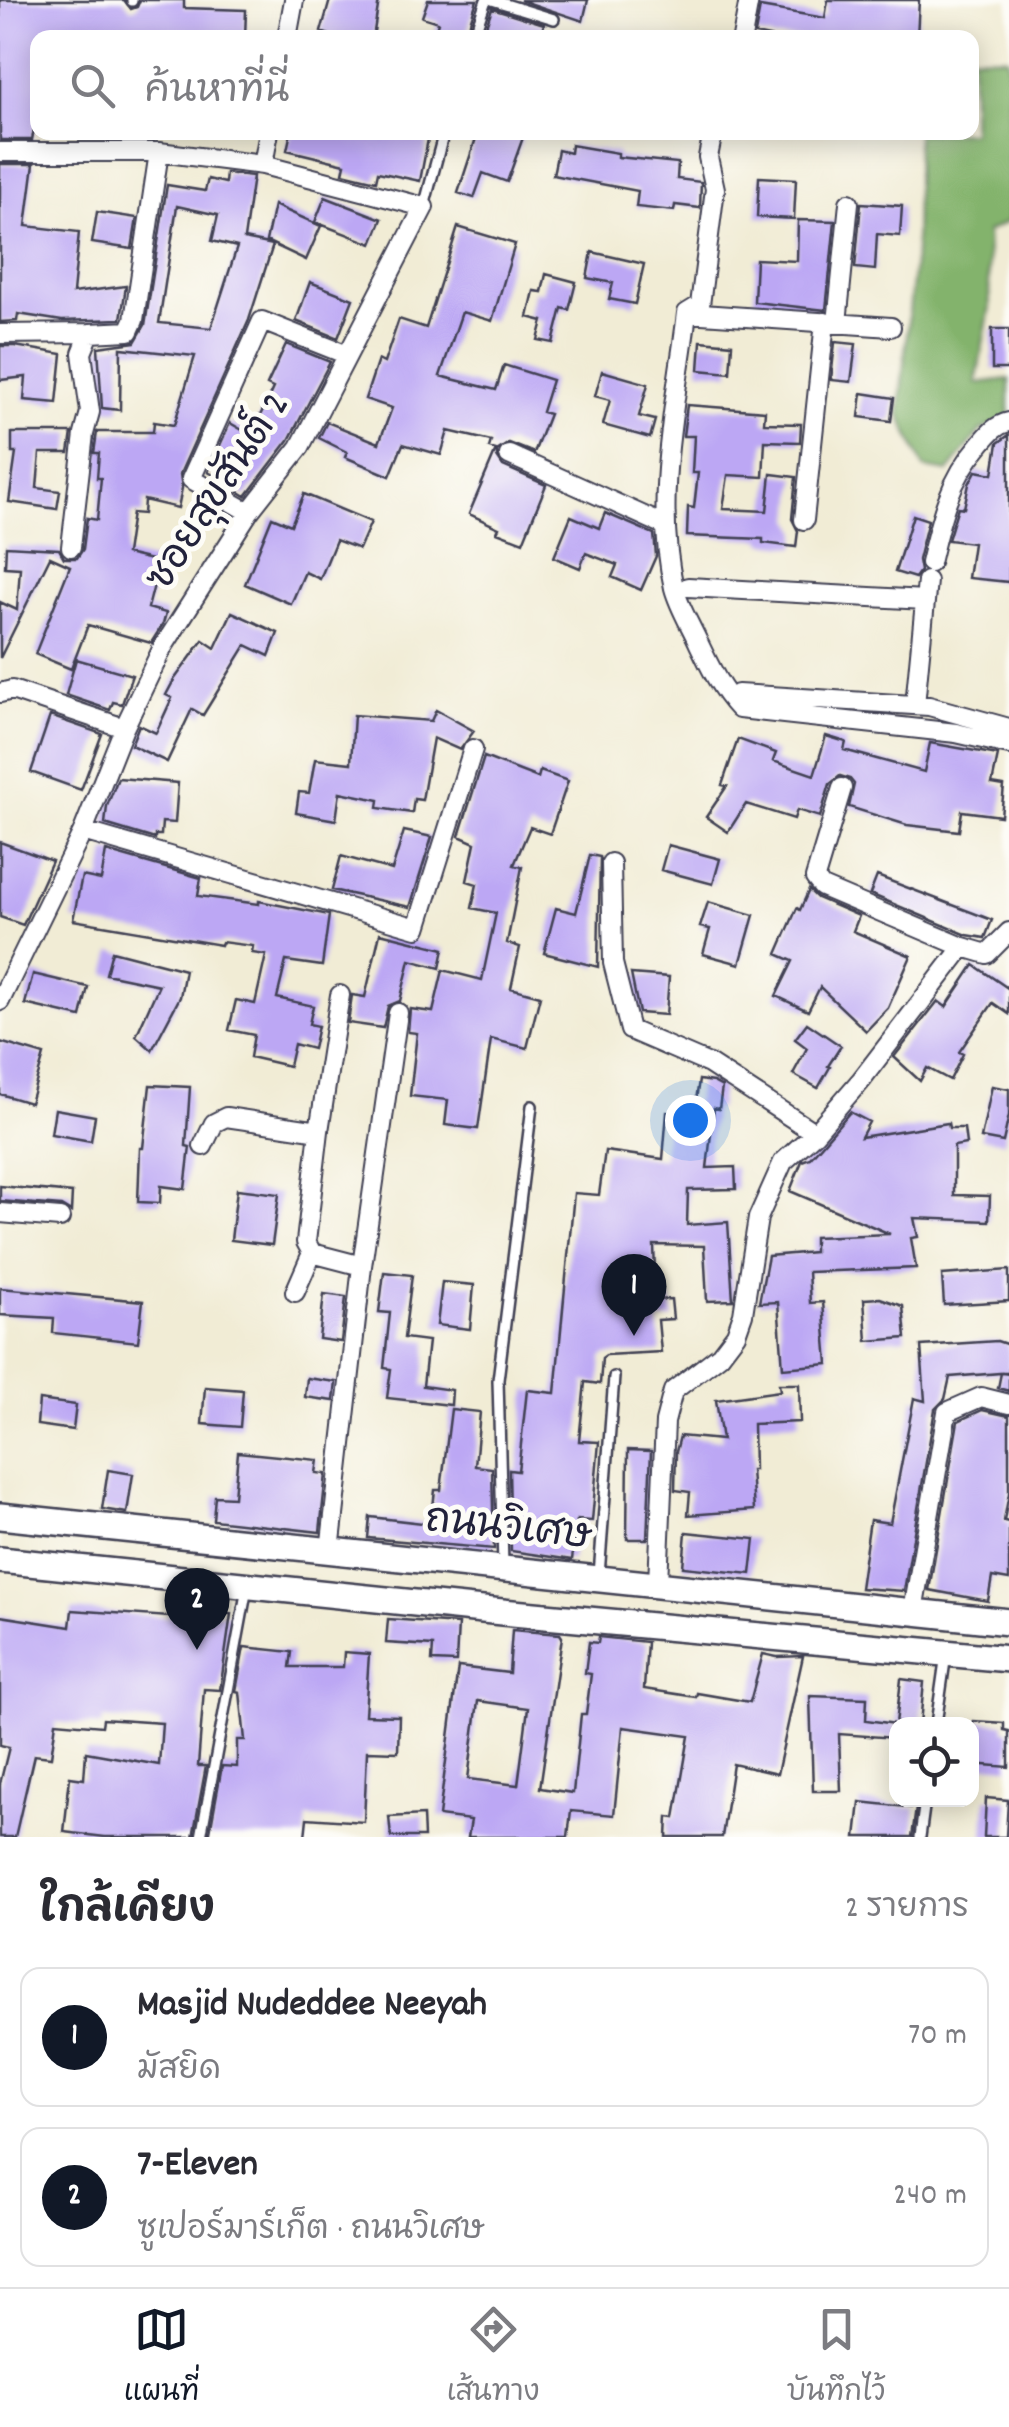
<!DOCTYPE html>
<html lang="th">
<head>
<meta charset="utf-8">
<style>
  :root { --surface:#fff; --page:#f7f7f7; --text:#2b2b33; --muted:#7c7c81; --line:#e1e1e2; --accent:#111827 }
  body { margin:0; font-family:Dekko,"Playpen Sans Thai",sans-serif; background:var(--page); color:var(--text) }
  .controls { position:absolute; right:30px; bottom:30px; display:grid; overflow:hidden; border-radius:20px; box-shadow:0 5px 25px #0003 }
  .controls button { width:90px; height:90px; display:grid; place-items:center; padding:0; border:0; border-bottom:2px solid var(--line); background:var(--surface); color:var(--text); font:50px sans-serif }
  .you { position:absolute; left:690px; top:1120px; width:35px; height:35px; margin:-25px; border:8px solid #fff; border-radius:50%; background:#1a73e8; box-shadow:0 0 0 15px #1a73e833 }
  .badge { display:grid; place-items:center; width:65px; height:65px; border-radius:50%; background:var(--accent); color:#fff; font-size:32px; font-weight:700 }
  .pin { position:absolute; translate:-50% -82px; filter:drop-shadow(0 2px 5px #0008) }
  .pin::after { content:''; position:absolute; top:52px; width:35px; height:30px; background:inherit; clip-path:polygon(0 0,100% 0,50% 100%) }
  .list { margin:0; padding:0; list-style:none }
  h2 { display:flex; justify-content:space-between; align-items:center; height:130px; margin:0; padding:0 40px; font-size:42px }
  h2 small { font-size:32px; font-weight:400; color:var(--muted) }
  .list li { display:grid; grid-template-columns:65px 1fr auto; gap:30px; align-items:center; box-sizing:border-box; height:140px; margin:0 20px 20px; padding:0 20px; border:2px solid var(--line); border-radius:20px }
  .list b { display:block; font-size:38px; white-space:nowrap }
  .list p { margin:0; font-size:32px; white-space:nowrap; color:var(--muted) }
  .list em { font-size:32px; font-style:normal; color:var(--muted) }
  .icon { flex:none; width:55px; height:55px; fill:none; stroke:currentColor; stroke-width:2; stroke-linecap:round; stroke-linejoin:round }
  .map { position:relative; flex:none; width:1009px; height:1837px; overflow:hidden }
  .search { position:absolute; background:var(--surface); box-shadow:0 5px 25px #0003; left:30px; right:30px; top:30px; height:110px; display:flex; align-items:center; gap:25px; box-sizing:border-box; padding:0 35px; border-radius:20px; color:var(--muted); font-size:38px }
  .sheet { height:450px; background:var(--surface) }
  nav { display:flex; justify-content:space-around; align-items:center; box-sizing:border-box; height:140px; border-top:2px solid var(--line); background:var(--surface); font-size:28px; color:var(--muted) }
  nav a { display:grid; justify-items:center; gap:5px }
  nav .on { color:var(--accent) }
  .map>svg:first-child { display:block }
  .forest { fill:#83b36c; stroke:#526a54; stroke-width:2.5 }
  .building { fill:#bca7f4; fill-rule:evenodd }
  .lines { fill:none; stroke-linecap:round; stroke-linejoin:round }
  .service-casing { stroke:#414052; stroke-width:14 }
  .minor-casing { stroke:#414052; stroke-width:22 }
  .secondary-casing { stroke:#414052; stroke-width:30 }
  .service { stroke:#fff; stroke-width:9 }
  .minor { stroke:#fff; stroke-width:18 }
  .secondary { stroke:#fff; stroke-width:25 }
  .labels { text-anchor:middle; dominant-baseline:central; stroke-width:10; stroke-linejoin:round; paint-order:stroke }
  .street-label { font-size:40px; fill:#22223b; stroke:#fdfcf7 }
</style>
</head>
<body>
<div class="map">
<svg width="1009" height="1837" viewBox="0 0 1009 1837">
  <rect width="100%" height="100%" fill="#fdfcf7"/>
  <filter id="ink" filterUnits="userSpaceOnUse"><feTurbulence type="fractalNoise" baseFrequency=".01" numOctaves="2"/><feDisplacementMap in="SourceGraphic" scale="20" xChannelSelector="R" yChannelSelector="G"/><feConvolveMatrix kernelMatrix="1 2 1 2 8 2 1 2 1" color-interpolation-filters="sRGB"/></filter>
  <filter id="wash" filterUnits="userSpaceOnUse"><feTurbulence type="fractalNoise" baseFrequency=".0048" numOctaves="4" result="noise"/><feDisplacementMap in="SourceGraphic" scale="40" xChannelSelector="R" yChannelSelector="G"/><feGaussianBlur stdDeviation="2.25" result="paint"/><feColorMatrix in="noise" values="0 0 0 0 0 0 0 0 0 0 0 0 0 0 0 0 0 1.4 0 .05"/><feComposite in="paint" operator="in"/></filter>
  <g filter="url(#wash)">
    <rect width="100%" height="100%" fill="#f1ecd5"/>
    <path class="forest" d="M 972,56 L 1007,57 L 1009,70 L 1009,221 L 987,232 L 990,307 L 976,383 L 1009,379 L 1009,418 L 981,430 L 948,472 L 924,468 L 899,413 L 915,252 L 917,133 L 972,132 Z"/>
    <g id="blocks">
      <path class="building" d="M 0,0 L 124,0 L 131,9 L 137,7 L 140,0 L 184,0 L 184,8 L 246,10 L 245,38 L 38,38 L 38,106 L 32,140 L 0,140 Z
        M 330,0 L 379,0 L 373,38 L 338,38 L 321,32 Z
        M 428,0 L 477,0 L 465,38 L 433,38 L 438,22 L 422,17 Z
        M 520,0 L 588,0 L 583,21 Z
        M 828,0 L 919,0 L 917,38 L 774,38 L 755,34 L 760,7 L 825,18 Z
        M 492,8 L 544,24 L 540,38 L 482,38 Z
        M 291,132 L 396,132 L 428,139 L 420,181 L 378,172 L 376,181 L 343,173 L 345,164 L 287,150 Z
        M 478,132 L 525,132 L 507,182 L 483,173 L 474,198 L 458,193 Z
        M 571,145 L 618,153 L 618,157 L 678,163 L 677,179 L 701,182 L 700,208 L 675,205 L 674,211 L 636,207 L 638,191 L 553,175 L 558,150 L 570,153 Z
        M 0,164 L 34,164 L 26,226 L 79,232 L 73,293 L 126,286 L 121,319 L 62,321 L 18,314 L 17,321 L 0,322 Z
        M 226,173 L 253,176 L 244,239 L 273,245 L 249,320 L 180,474 L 182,488 L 178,508 L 144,500 L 143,514 L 132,513 L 126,554 L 160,562 L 148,608 L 166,613 L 163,624 L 151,643 L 88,625 L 71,669 L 35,654 L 70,566 L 50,557 L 0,658 L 0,602 L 17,610 L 20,568 L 5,567 L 6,546 L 59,549 L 64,558 L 77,558 L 83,549 L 87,518 L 97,520 L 101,478 L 97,478 L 99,453 L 94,453 L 97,432 L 153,432 L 154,422 L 174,425 L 195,356 L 121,348 L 120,410 L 102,408 L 98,347 L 135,342 L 145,325 L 167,185 L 205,191 L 208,179 L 225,183 ZM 177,206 L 218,215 L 212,241 L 237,247 L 211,328 L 159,323 Z
        M 759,177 L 796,179 L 794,219 L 757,217 Z
        M 325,197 L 382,219 L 372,244 L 315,222 Z
        M 861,203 L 902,206 L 900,236 L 877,234 L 875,270 L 855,268 Z
        M 274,205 L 321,226 L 306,260 L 266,241 Z
        M 97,212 L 137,218 L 132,249 L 92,243 Z
        M 798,220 L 835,221 L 826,310 L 754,302 L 756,259 L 797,261 Z
        M 458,227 L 515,244 L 492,321 L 462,312 L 440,376 L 496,390 L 504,365 L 552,380 L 542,412 L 549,414 L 534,453 L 509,443 L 497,451 L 497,457 L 503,466 L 546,485 L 523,542 L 497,532 L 499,528 L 469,514 L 496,450 L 489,448 L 491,441 L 448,431 L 441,455 L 403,444 L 390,476 L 345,457 L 347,452 L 319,438 L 327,422 L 379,443 L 392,408 L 365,399 L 378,360 L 384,363 L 399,319 L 426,328 Z
        M 592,252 L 644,264 L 635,304 L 609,299 L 613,283 L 587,278 Z
        M 546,274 L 576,282 L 569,310 L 562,308 L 553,343 L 538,340 L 543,321 L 528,317 L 534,291 L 542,292 Z
        M 310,282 L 353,299 L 338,338 L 296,321 Z
        M 992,329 L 1009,329 L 1009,369 L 992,369 Z
        M 701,341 L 732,344 L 730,373 L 699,370 Z
        M 835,342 L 856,344 L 851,382 L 831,380 Z
        M 286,344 L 330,362 L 289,440 L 246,496 L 236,490 L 237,487 L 208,472 L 230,423 L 251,435 L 273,388 L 267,385 Z
        M 15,346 L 62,354 L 57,403 L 24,400 L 26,377 L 0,380 L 0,346 Z
        M 602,371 L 648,384 L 639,416 L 655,420 L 650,438 L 603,425 L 610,400 L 595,396 Z
        M 862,393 L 894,398 L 891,421 L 859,417 Z
        M 687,405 L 765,411 L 764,423 L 801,424 L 800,442 L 765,441 L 763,477 L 728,475 L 723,509 L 767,511 L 771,474 L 796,477 L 792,519 L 798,531 L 796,547 L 763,543 L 763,539 L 687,536 L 688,507 L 694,508 L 698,473 L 692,473 L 694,436 L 683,436 Z
        M 12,433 L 72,433 L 69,453 L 40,453 L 37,488 L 60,491 L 57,509 L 9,502 L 16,453 L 12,453 Z
        M 1009,435 L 1009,582 L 968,578 L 973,543 L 948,540 L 954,520 L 958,507 L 964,508 L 969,484 L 976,471 L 993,474 L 998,443 Z
        M 304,494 L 371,522 L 359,549 L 336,540 L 320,579 L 305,572 L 291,604 L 245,584 L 272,517 L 291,525 Z
        M 605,513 L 654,534 L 656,556 L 641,590 L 612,577 L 617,565 L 586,553 L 580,568 L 554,557 L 571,516 L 599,528 Z
        M 913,515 L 928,520 L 918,560 L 920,571 L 915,578 L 895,572 Z
        M 232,612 L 278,633 L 269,656 L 246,645 L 203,715 L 192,709 L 167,762 L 131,745 L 139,725 L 156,733 L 172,698 L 166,695 L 174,680 L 203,640 L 215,648 Z
        M 76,659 L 132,675 L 122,704 L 113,702 L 110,710 L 66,695 Z
        M 436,710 L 474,731 L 460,750 L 433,738 L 422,800 L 414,799 L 412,813 L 378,808 L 379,800 L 340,792 L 336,820 L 296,813 L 299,792 L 309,793 L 315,759 L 351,763 L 354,715 L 431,721 Z
        M 50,716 L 102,734 L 81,790 L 31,772 Z
        M 826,736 L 846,742 L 844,750 L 924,772 L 930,743 L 998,755 L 992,784 L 1004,786 L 1001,816 L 962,811 L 959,831 L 907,825 L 849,807 L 854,784 L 850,779 L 840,776 L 830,784 L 820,817 L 797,810 L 794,819 L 746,804 L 728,832 L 706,817 L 727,786 L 722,785 L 738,739 L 776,753 L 773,761 L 814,775 Z
        M 484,757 L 538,778 L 540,771 L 568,781 L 550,834 L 530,827 L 514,865 L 522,867 L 507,943 L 520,947 L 511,988 L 540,996 L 527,1048 L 491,1039 L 478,1129 L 445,1125 L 448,1100 L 410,1096 L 417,1033 L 408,1032 L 410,1009 L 433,1012 L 443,970 L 482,980 L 496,913 L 472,908 L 477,884 L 467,881 L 475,843 L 459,836 Z
        M 118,778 L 178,783 L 175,823 L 162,822 L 161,835 L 155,835 L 155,839 L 105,824 L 107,806 Z
        M 404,831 L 432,837 L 410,907 L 332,890 L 341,856 L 392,870 Z
        M 0,842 L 52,861 L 23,925 L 0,917 Z
        M 668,845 L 720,859 L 713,884 L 661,870 Z
        M 106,851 L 201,878 L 198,896 L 259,904 L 259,901 L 329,915 L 322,966 L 286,961 L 277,998 L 313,1006 L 309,1024 L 318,1026 L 313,1049 L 294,1044 L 289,1066 L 250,1057 L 254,1035 L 229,1030 L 236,1000 L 255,1004 L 266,955 L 252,953 L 253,946 L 222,942 L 221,945 L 73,920 L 82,876 L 101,880 Z
        M 590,855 L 600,857 L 598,967 L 544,953 L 556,908 L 576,913 Z
        M 877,876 L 992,920 L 985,938 L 967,935 L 870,894 Z
        M 809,890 L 817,898 L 859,916 L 853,931 L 911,956 L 888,1008 L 866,1031 L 820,987 L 808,1011 L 776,996 L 793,961 L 777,954 L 797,908 L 800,910 Z
        M 708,902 L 754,915 L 740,964 L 703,954 L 710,929 L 700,927 Z
        M 380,933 L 444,949 L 440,968 L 410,960 L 400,1001 L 388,1006 L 383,1028 L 348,1023 L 352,995 L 365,997 Z
        M 112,951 L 185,970 L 180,997 L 152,1050 L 136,1036 L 159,985 L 106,974 Z
        M 974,965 L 1009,989 L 1009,1014 L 993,1003 L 959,1052 L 963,1054 L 950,1080 L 927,1068 L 920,1081 L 894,1057 L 938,1001 L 946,1007 Z
        M 33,974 L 88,987 L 81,1017 L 25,1004 Z
        M 631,974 L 669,977 L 666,1015 L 639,1013 Z
        M 807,1023 L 841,1046 L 828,1066 L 830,1067 L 818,1088 L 793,1074 L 807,1048 L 795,1039 Z
        M 0,1042 L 44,1055 L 30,1103 L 0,1094 Z
        M 699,1080 L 713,1082 L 722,1087 L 719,1109 L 714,1108 L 707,1168 L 735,1167 L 736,1189 L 688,1190 L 687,1225 L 728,1222 L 733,1300 L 707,1301 L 704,1246 L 654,1245 L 656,1300 L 671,1299 L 673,1319 L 658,1320 L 661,1352 L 606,1355 L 602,1358 L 600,1384 L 585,1382 L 579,1441 L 599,1442 L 592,1521 L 577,1520 L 572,1560 L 511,1551 L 509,1470 L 518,1471 L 527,1390 L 555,1393 L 574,1193 L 599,1195 L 605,1151 L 663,1159 L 667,1112 L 694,1114 Z
        M 150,1085 L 190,1087 L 186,1146 L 190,1147 L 185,1189 L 161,1186 L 160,1203 L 138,1202 L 140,1148 L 143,1148 Z
        M 992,1086 L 1009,1089 L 1009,1115 L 1003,1142 L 981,1138 Z
        M 55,1109 L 95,1116 L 91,1141 L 51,1134 Z
        M 850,1112 L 869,1122 L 861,1137 L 948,1123 L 949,1128 L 964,1128 L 966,1144 L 954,1146 L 954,1195 L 990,1196 L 989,1221 L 914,1218 L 918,1237 L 911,1238 L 916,1268 L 808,1272 L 810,1303 L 823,1302 L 828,1364 L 783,1368 L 778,1302 L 759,1303 L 768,1256 L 814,1252 L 814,1237 L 890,1234 L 790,1191 L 802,1161 L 810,1158 Z
        M 0,1186 L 72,1193 L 71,1212 L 61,1206 L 0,1201 Z
        M 237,1189 L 279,1194 L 272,1245 L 231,1240 Z
        M 1009,1270 L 1009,1301 L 944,1305 L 942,1275 Z
        M 384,1272 L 412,1275 L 404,1338 L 428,1341 L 423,1386 L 452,1390 L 451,1405 L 387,1398 L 391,1369 L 384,1368 L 390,1313 L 379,1312 Z
        M 442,1282 L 474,1285 L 470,1329 L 437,1325 Z
        M 0,1288 L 143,1301 L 138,1342 L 53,1333 L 54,1318 L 0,1315 Z
        M 324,1294 L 346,1297 L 341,1342 L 319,1339 Z
        M 880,1298 L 903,1306 L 906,1338 L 867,1341 L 864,1299 Z
        M 997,1341 L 1009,1345 L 1009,1373 L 1002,1373 L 1009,1374 L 1009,1391 L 998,1388 L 1001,1373 L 950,1377 L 945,1399 L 935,1409 L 904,1591 L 860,1588 L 870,1520 L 890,1523 L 914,1398 L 925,1401 L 921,1346 Z
        M 307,1378 L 336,1382 L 334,1401 L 305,1397 Z
        M 779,1384 L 799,1384 L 800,1422 L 753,1424 L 754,1470 L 751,1470 L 754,1510 L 688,1515 L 690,1492 L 675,1490 L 676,1452 L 680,1436 L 722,1440 L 716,1400 L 780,1391 Z
        M 205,1387 L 243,1390 L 240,1427 L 202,1424 Z
        M 39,1400 L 76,1405 L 73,1430 L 37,1425 Z
        M 451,1409 L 480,1412 L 475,1466 L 492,1468 L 494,1549 L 368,1538 L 370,1517 L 431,1524 L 435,1490 L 441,1490 Z
        M 982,1410 L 1009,1416 L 1009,1493 L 1004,1521 L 1009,1522 L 1009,1580 L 992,1577 L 988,1601 L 929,1590 L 958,1421 Z
        M 628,1450 L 651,1451 L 647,1539 L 627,1539 Z
        M 238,1452 L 318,1460 L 316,1473 L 326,1474 L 320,1532 L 213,1520 L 215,1496 L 234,1497 Z
        M 108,1470 L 133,1474 L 127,1513 L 102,1509 Z
        M 686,1532 L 755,1539 L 751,1574 L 683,1567 Z
        M 169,1609 L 231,1614 L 220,1690 L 204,1689 L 198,1766 L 206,1766 L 193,1837 L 105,1837 L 64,1832 L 70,1777 L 84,1779 L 86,1752 L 159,1765 L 162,1723 L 103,1719 L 102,1726 L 56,1722 L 51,1757 L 34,1755 L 15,1837 L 0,1837 L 0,1784 L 9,1747 L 0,1745 L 0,1616 L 70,1627 L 72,1610 L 169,1617 Z
        M 388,1619 L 458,1624 L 456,1662 L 432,1661 L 433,1646 L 386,1643 Z
        M 512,1630 L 560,1634 L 562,1637 L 540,1788 L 573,1793 L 581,1714 L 586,1714 L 591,1674 L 585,1673 L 589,1642 L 598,1643 L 599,1637 L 647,1642 L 644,1689 L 696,1697 L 697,1693 L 750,1702 L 763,1654 L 777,1657 L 803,1656 L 777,1774 L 733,1764 L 722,1837 L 667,1837 L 668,1817 L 675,1818 L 689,1736 L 623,1727 L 614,1815 L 571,1811 L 568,1837 L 468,1837 L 471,1820 L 439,1816 L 458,1667 L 509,1673 ZM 478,1701 L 528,1708 L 518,1785 L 468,1779 Z
        M 244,1647 L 292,1652 L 290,1667 L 343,1667 L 344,1652 L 369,1654 L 365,1715 L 399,1716 L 398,1752 L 367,1751 L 364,1822 L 307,1818 L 305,1837 L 209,1837 L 222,1766 L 237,1767 L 237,1740 L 245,1740 L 240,1692 L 236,1691 Z
        M 901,1679 L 924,1682 L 920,1724 L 896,1724 L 896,1738 L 839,1734 L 841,1791 L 813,1791 L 810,1696 L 867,1698 L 866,1720 L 896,1724 Z
        M 973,1721 L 1004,1723 L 1004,1730 L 1009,1731 L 1009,1767 L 972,1764 Z
        M 986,1798 L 1008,1800 L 1006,1837 L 984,1837 Z
        M 860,1802 L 916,1808 L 912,1837 L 856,1837 Z
        M 423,1815 L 424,1837 L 391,1837 L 389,1817 Z"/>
    </g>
  </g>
  <g filter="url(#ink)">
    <use href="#blocks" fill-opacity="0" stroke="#414052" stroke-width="2.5"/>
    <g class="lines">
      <defs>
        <path id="service" d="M 492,0 L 554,19
          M 132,1 L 132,0
          M 473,38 L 486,0
          M 424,207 L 444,132
          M 503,1566 L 498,1380 L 532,1106
          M 599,1575 L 614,1377
          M 936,1724 L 946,1654
          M 201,1837 L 247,1588
          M 920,1837 L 925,1800"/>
        <path id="minor" d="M 287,38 L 294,0
          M 742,38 L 749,0
          M 713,132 L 708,157 L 715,189 L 700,305 L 687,313 C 676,403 653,498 674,588 C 679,607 691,626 699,644 C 710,667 721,690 739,709 L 956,733 L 1009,745
          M 0,152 L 159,152 L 263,165 L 424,207 L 300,447 L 249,512 L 163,647 L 124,728 L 83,831 L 0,1001
          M 263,165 L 269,132
          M 687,313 L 891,327
          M 837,323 L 849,203
          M 0,334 L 90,333
          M 509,455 L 664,525
          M 249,512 L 191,479 L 262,321 L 345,354
          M 804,520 L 825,322
          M 71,547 L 84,434 L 90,412 L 82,353 L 90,333 L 129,331 L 134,320 L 159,152
          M 930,563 C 940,520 949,480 979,446 C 988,435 995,425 1009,422
          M 688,587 L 925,600
          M 0,693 L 12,690 L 124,728
          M 738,694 L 929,706 L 1009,728
          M 915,705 L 927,581
          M 842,788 L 815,878 L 822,887 L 963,947
          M 83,831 L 417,928 L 473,749
          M 611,863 L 613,963 L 630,1030 L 709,1064 L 815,1133
          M 319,1131 L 340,995
          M 203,1146 L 214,1123 L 226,1117 L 319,1131 L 306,1242 L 312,1253 L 362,1266
          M 0,1213 L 60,1218
          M 295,1292 L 312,1253
          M 330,1551 L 362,1266 L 398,1013
          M 658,1583 L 665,1422 L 673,1391 L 720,1355 L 736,1334 L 743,1314 L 758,1218 L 783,1162 L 815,1133 L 861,1080 L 963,947 L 987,954 L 1009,932
          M 913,1611 L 947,1412 L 981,1397 L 1009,1404"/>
        <path id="secondary" d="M 0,1516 L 1009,1622
          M 0,1560 L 502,1612 L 1009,1659"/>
      </defs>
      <use href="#service" class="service-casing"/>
      <use href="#minor" class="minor-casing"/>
      <use href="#secondary" class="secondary-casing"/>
      <use href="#service" class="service"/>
      <use href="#minor" class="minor"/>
      <use href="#secondary" class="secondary"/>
    </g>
  </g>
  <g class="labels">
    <g class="street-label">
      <text transform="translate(221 493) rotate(-57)">ซอยสุขสันต์ 2</text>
      <text transform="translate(508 1531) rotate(6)">ถนนวิเศษ</text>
    </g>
  </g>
</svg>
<div class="controls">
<button><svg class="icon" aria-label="locate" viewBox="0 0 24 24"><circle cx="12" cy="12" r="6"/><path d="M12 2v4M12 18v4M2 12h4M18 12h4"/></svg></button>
</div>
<div class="you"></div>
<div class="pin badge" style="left:634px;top:1336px">1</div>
<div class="pin badge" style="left:197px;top:1650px">2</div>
<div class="search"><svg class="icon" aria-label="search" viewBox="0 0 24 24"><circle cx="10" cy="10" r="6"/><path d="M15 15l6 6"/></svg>ค้นหาที่นี่</div>
</div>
<section class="sheet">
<h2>ใกล้เคียง<small>2 รายการ</small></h2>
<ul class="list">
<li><span class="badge">1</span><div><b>Masjid Nudeddee Neeyah</b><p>มัสยิด</p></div><em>70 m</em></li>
<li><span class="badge">2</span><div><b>7-Eleven</b><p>ซูเปอร์มาร์เก็ต · ถนนวิเศษ</p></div><em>240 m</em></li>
</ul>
</section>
<nav>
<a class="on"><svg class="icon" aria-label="map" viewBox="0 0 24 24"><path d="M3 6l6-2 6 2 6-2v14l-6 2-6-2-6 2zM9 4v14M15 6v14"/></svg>แผนที่</a>
<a><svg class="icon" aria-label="directions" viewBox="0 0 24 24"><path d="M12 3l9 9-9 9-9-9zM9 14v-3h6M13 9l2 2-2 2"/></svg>เส้นทาง</a>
<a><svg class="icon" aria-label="saved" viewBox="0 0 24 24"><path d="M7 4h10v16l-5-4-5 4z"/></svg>บันทึกไว้</a>
</nav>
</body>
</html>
